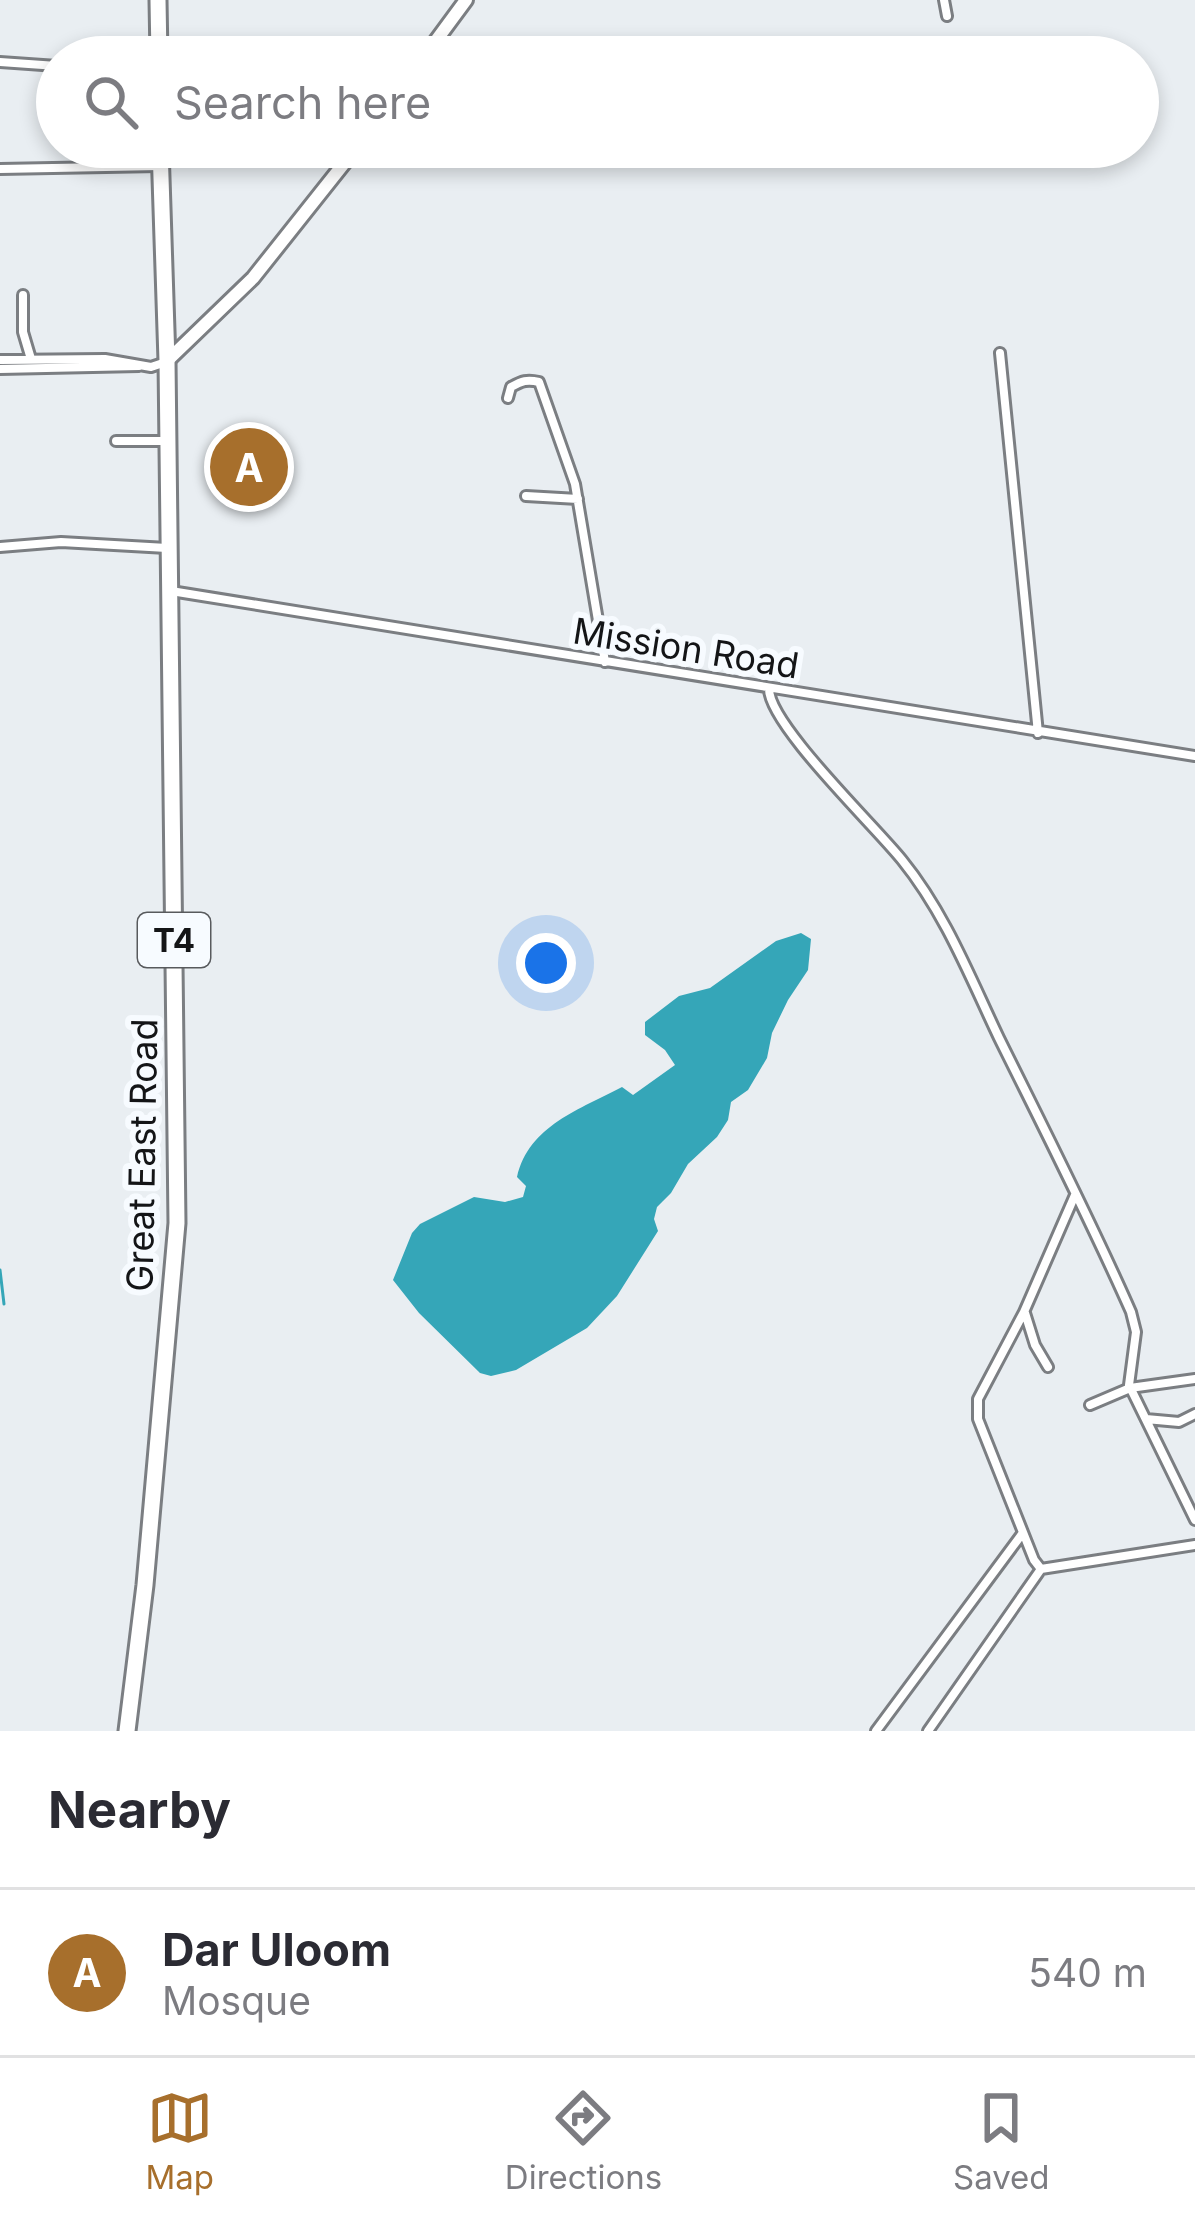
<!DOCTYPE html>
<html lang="en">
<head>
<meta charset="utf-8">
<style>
  :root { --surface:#fff; --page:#f2f2f3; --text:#2b2b33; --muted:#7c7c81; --line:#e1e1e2; --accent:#a76f2c }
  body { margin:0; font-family:Inter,sans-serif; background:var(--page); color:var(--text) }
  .you { position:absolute; left:546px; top:963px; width:42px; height:42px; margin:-30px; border:9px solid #fff; border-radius:50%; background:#1a73e8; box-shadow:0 0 0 18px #1a73e833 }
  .badge { display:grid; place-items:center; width:78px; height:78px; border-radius:50%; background:var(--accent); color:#fff; font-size:39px; font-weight:700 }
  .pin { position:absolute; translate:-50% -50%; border:6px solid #fff; box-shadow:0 3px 12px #0006 }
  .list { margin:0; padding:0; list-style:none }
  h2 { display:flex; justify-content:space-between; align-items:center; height:156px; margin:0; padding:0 48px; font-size:51px }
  h2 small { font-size:39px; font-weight:400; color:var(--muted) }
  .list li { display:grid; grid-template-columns:78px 1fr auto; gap:36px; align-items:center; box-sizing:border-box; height:168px; padding:0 48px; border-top:3px solid var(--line) }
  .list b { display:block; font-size:45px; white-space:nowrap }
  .list p { margin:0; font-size:39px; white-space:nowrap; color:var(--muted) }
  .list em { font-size:39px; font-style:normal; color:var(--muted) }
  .icon { flex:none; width:66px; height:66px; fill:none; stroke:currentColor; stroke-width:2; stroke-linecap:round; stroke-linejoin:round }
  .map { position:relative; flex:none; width:1195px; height:1731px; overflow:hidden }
  .search { position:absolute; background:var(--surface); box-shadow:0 6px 18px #0003; left:36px; right:36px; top:36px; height:132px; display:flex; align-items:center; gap:30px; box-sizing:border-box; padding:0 42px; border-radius:66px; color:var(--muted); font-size:45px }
  .sheet { height:324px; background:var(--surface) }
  nav { display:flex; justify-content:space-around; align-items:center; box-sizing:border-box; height:168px; border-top:3px solid var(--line); background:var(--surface); font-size:33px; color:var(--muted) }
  nav a { display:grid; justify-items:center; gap:6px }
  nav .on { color:var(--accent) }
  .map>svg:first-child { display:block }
  .water { fill:#35a6b8 }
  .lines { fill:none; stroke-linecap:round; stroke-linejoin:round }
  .stream { stroke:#35a6b8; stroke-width:3 }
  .street-casing { stroke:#7b7e82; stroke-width:14 }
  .secondary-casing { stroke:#7b7e82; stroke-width:18 }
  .highway-casing { stroke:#7b7e82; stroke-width:21 }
  .street { stroke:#fff; stroke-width:8 }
  .secondary { stroke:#fff; stroke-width:12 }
  .highway { stroke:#fff; stroke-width:15 }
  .labels { text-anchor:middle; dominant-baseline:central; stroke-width:12; stroke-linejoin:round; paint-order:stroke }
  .shield { fill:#f7fbff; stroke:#585a5d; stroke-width:3 }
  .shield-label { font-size:33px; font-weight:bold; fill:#141517 }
  .street-label { font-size:36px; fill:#141517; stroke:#f7fbff }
</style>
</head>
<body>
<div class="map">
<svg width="1195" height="1731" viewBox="0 0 1195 1731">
  <rect width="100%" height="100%" fill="#e9eef2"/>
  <path class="water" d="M 801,933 L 811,939 L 808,970 L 788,1000 L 772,1033 L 767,1058 L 748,1090 L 731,1102 L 728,1120 L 717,1137 L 688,1164 L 671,1193 L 657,1207 L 654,1219 L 658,1231 L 617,1296 L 587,1328 L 516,1370 L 491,1376 L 480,1373 L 419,1313 L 393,1280 L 412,1233 L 420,1224 L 474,1197 L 505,1202 L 523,1197 L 526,1186 L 517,1177 C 529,1125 581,1109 622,1087 L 633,1095 L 675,1065 L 665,1050 L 645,1035 L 645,1022 L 679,996 L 710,988 L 776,941 Z"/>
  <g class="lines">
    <path class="stream" d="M 0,1270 L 4,1304"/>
    <defs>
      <path id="street" d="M 944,0 L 947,16
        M 0,62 L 57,66
        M 0,169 L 159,166
        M 23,295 L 23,332 L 31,359
        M 1000,353 L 1038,733
        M 0,360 L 105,359 L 151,367 L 166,362
        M 0,369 L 139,366
        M 508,398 L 511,387 C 522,381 527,379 539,382 L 575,484 L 605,662
        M 116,441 L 166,441
        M 526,496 L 578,499
        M 0,547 L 61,542 L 167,548
        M 171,591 L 1195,756
        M 769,688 C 767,723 876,827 902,860 C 945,913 970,977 999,1038 C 1044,1129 1090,1219 1131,1312 L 1136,1332 L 1129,1385 L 1195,1520
        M 1025,1313 L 1035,1345 L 1048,1367
        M 1090,1405 L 1130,1388 L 1195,1379
        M 1146,1419 L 1179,1422 L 1195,1414
        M 1041,1569 L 1034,1560 L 978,1419 L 978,1399 L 1024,1312 L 1075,1195
        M 876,1731 L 1022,1534
        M 928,1731 L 1041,1569 L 1195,1545"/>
      <path id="secondary" d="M 424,57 L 466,0
        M 167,361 L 253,278 L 357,147"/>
      <path id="highway" d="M 158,0 L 159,57
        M 127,1731 L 145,1585 L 177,1223 L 167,361 L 160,147"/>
    </defs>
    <use href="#street" class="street-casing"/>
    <use href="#secondary" class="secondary-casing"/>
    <use href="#highway" class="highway-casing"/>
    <use href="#street" class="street"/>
    <use href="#secondary" class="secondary"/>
    <use href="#highway" class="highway"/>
  </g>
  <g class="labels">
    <rect class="shield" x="138" y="913" width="72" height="54" rx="9"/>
    <g class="shield-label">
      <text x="174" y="940">T4</text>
    </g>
    <g class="street-label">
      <text transform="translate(686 648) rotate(9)">Mission Road</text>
      <text transform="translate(142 1155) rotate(-89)">Great East Road</text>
    </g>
  </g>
</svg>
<div class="you"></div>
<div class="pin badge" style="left:249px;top:467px">A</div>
<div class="search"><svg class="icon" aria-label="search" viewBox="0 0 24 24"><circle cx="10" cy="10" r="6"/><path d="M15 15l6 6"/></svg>Search here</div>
</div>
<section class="sheet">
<h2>Nearby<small></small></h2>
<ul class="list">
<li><span class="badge">A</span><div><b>Dar Uloom</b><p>Mosque</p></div><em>540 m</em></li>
</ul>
</section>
<nav>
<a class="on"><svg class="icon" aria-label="map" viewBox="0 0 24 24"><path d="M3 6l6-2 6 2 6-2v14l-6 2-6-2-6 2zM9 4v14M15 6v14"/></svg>Map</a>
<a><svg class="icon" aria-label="directions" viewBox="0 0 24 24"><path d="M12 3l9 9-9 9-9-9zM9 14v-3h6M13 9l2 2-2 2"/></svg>Directions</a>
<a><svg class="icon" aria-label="saved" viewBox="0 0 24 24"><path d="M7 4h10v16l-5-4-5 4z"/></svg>Saved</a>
</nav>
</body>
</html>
